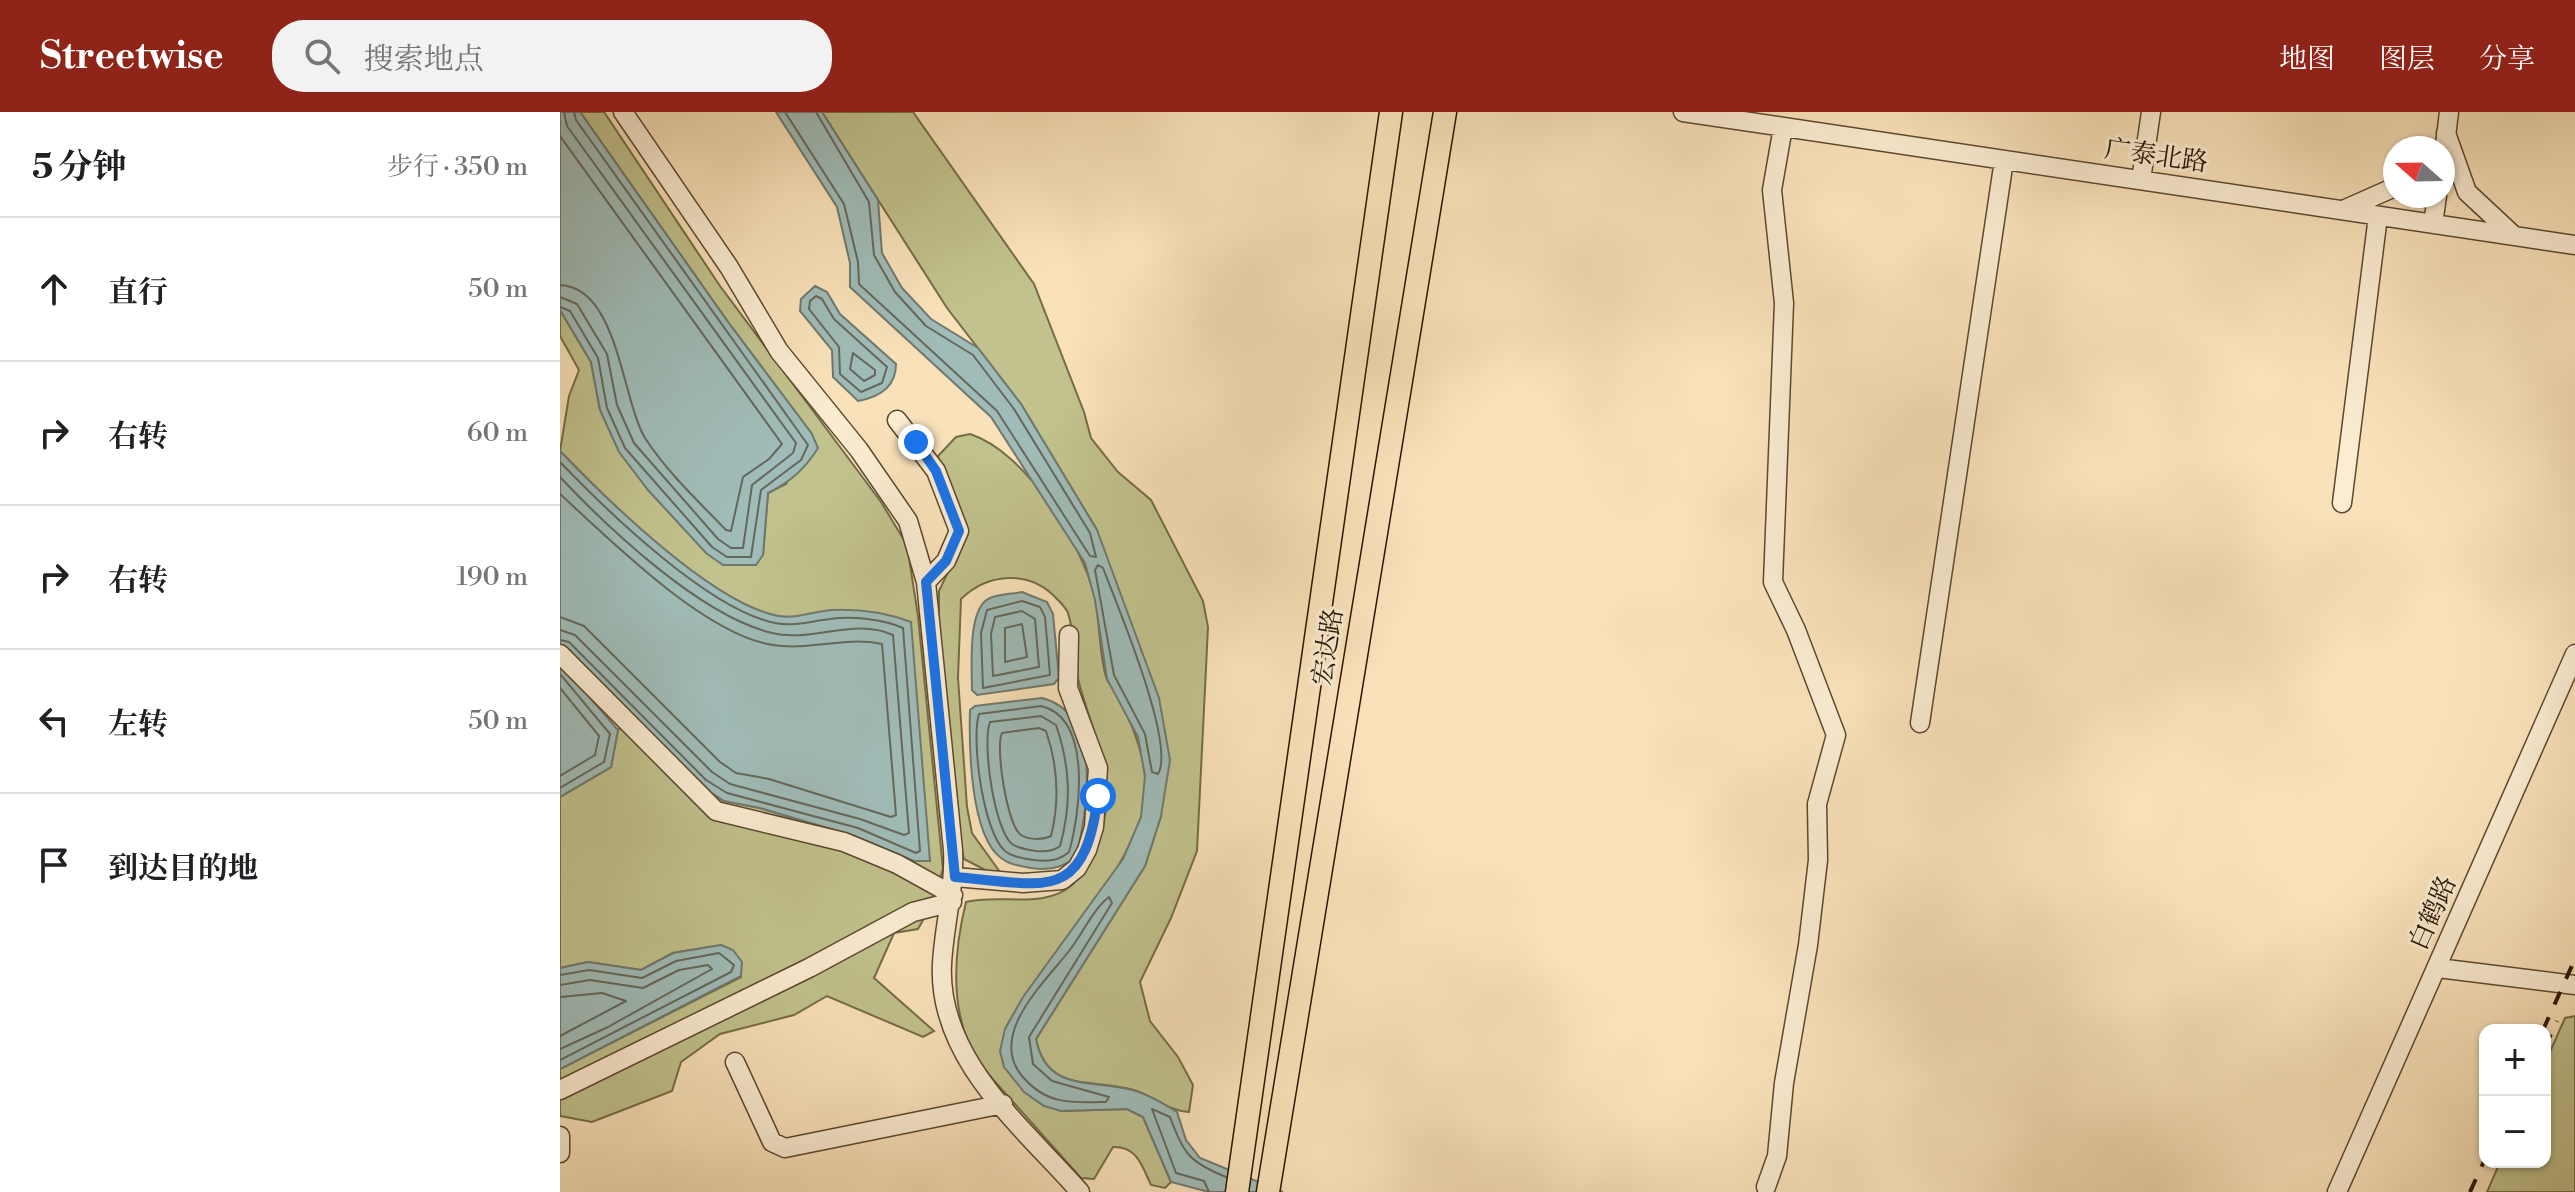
<!DOCTYPE html>
<html lang="zh">
<head>
<meta charset="utf-8">
<style>
  :root { --surface:#fff; --page:#f2f2f2; --text:#202124; --muted:#757577; --line:#e0e0e0; --accent:#8f2418 }
  body { margin:0; font-family:"Libre Bodoni","Noto Serif SC",serif; background:var(--page); color:var(--text) }
  .controls { position:absolute; right:24px; bottom:24px; display:grid; overflow:hidden; border-radius:16px; box-shadow:0 2px 6px #0004 }
  .controls button { width:72px; height:72px; display:grid; place-items:center; padding:0; border:0; border-bottom:2px solid var(--line); background:var(--surface); color:var(--text); font:40px sans-serif }
  .compass { position:absolute; left:1823px; top:24px; width:72px; height:72px; border-radius:50%; background:var(--surface); box-shadow:0 2px 6px #0004; rotate:290deg }
  .stop { position:absolute; width:24px; height:24px; margin:-18px; border:6px solid #1a73e8; border-radius:50%; background:#fff }
  .stop.end { background:#1a73e8; border-color:#fff; box-shadow:0 2px 8px #0008 }
  .list { margin:0; padding:0; list-style:none }
  h2 { display:flex; justify-content:space-between; align-items:center; height:104px; margin:0; padding:0 32px; font-size:34px }
  h2 small { font-size:26px; font-weight:400; color:var(--muted) }
  .list li { display:grid; grid-template-columns:52px 1fr auto; gap:24px; align-items:center; box-sizing:border-box; height:144px; padding:0 32px; border-top:2px solid var(--line) }
  .list b { display:block; font-size:30px; white-space:nowrap }
  .list em { font-size:26px; font-style:normal; color:var(--muted) }
  .icon { flex:none; width:44px; height:44px; fill:none; stroke:currentColor; stroke-width:2; stroke-linecap:round; stroke-linejoin:round }
  .map { position:relative; flex:none; width:2015px; height:1080px; overflow:hidden }
  header { display:flex; align-items:center; gap:48px; box-sizing:border-box; height:112px; padding:0 40px; background:var(--accent); color:#fff }
  header strong { font-size:38px }
  nav { display:flex; gap:44px; margin-inline-start:auto; font-size:28px }
  .search { width:560px; height:72px; background:var(--page); display:flex; align-items:center; gap:20px; box-sizing:border-box; padding:0 28px; border-radius:32px; color:var(--muted); font-size:30px }
  main { display:flex }
  aside { flex:1; background:var(--surface) }
  .map>svg:first-child { display:block }
  .green { fill:#c1c28d; stroke:#746c47; stroke-width:2 }
  .water { fill:#a0bcb8; stroke:#70796f; stroke-width:2 }
  .lines { fill:none; stroke-linecap:round; stroke-linejoin:round }
  .shore { stroke:#64685c; stroke-width:2 }
  .minor-casing { stroke:#5c482f; stroke-width:21 }
  .major-casing { stroke:#281501; stroke-width:25 }
  .minor { stroke:#fbecd2; stroke-width:18 }
  .major { stroke:#f9e2ba; stroke-width:22 }
  .rail { stroke:#281501; stroke-width:4; stroke-dasharray:14 14; stroke-linecap:butt }
  .route { stroke:#1a73e8; stroke-width:10 }
  .labels { text-anchor:middle; dominant-baseline:central; stroke-width:6; stroke-linejoin:round; paint-order:stroke }
  .street-label { font-size:26px; fill:#281501; stroke:#fbecd2 }
</style>
</head>
<body>
<header>
<strong>Streetwise</strong>
<div class="search"><svg class="icon" aria-label="search" viewBox="0 0 24 24"><circle cx="10" cy="10" r="6"/><path d="M15 15l6 6"/></svg>搜索地点</div>
<nav><a>地图</a><a>图层</a><a>分享</a></nav>
</header>
<main>
<aside>
<h2>5 分钟<small>步行 · 350 m</small></h2>
<ul class="list">
<li><svg class="icon" aria-label="ahead" viewBox="0 0 24 24"><path d="M12 20V5M6 11l6-6 6 6"/></svg><div><b>直行</b></div><em>50 m</em></li>
<li><svg class="icon" aria-label="right" viewBox="0 0 24 24"><path d="M7 20v-9h11M14 6l5 5-5 5"/></svg><div><b>右转</b></div><em>60 m</em></li>
<li><svg class="icon" aria-label="right" viewBox="0 0 24 24"><path d="M7 20v-9h11M14 6l5 5-5 5"/></svg><div><b>右转</b></div><em>190 m</em></li>
<li><svg class="icon" aria-label="left" viewBox="0 0 24 24"><path d="M17 20v-9H6M10 6l-5 5 5 5"/></svg><div><b>左转</b></div><em>50 m</em></li>
<li><svg class="icon" aria-label="arrive" viewBox="0 0 24 24"><path d="M6 21V4h12l-3 4 3 4H6"/></svg><div><b>到达目的地</b></div></li>
</ul>
</aside>
<div class="map">
<svg width="2015" height="1080" viewBox="0 0 2015 1080">
  <rect width="100%" height="100%" fill="#f9e2ba"/>
  <filter id="stains"><feTurbulence type="fractalNoise" baseFrequency=".0025" numOctaves="4"/><feColorMatrix values="0 0 0 0 .2 0 0 0 0 .09 0 0 0 0 .02 0 0 0 .5 -.17"/></filter>
  <radialGradient id="worn" r=".72"><stop offset=".6" stop-color="#630" stop-opacity="0"/><stop offset="1" stop-color="#630" stop-opacity=".3"/></radialGradient>
  <path class="green" d="M 20,0 L 44,0 L 160,174 L 321,390 L 347,433 L 358,504 L 383,757 L 371,794 L 358,817 L 334,821 L 314,866 L 374,919 L 363,925 L 267,884 L 234,903 L 160,922 L 121,950 L 112,979 L 32,1010 L 0,1004 L 0,957 L 181,865 L 161,833 L 113,841 L 81,858 L 28,850 L 0,856 L 0,685 L 51,655 L 58,618 L 66,610 L 0,542 L 0,533 L 141,674 L 164,689 L 200,696 L 295,724 L 354,749 L 370,748 L 272,498 C 254,502 236,507 218,504 C 151,491 47,388 0,339 L 9,284 L 19,258 L 0,224 L 0,198 L 31,250 L 40,298 L 88,378 L 147,441 L 203,443 L 208,381 L 226,372 L 252,322 L 168,210 Z
    M 262,0 L 353,0 L 474,172 L 524,300 L 531,326 L 558,360 L 591,388 L 643,489 L 648,515 L 637,739 L 611,806 L 580,870 L 590,909 L 618,945 L 633,973 L 629,1000 C 610,999 595,986 577,979 C 535,965 487,983 476,927 L 585,754 L 601,704 L 537,418 L 461,292 L 387,196 Z
    M 410,322 C 466,340 522,431 535,486 C 540,512 539,540 546,565 C 548,572 555,578 559,585 C 577,623 595,666 580,708 C 551,787 485,845 445,917 L 501,999 L 567,997 L 583,1005 L 611,1070 L 605,1076 L 591,1073 C 582,1054 577,1034 553,1035 L 534,1067 L 521,1066 L 420,953 C 389,905 393,843 406,790 C 440,781 483,798 512,773 C 523,763 529,751 535,738 C 563,673 534,629 518,567 C 513,546 515,522 508,501 C 506,496 501,491 497,487 C 470,457 428,461 401,487 L 398,566 L 407,695 L 412,721 L 440,760 L 427,759 L 404,747 L 395,709 L 379,524 L 379,479 L 401,433 L 378,344 L 396,325 Z
    M 2015,904 L 2015,1080 L 1927,1080 L 1940,1050 L 1985,1050 L 1985,951 L 2005,906 Z"/>
  <path class="water" d="M 0,0 L 20,0 L 168,210 L 252,322 L 258,336 C 245,357 230,370 208,381 L 203,443 L 196,453 L 163,453 L 146,441 L 88,378 L 59,340 L 40,298 L 31,250 L 0,198 Z
    M 216,0 L 262,0 L 318,88 L 322,141 L 342,176 L 371,207 L 418,236 L 461,292 L 537,418 L 599,586 L 610,648 L 601,704 L 585,754 L 476,927 C 486,980 530,967 572,978 C 588,982 603,991 617,1000 L 626,1028 L 640,1046 L 723,1080 L 649,1080 L 611,1070 L 583,1005 L 567,997 L 501,999 L 484,994 L 464,980 L 444,955 L 440,939 L 445,917 L 463,885 L 563,747 L 581,705 L 585,664 L 578,625 L 547,567 L 535,488 L 525,451 L 431,305 L 290,175 L 290,151 L 277,95 Z
    M 255,174 L 267,180 L 280,202 L 336,252 C 336,275 320,285 298,289 L 273,265 L 272,238 L 240,199 L 241,187 Z
    M 0,339 C 46,387 153,492 218,504 C 238,507 254,499 273,498 C 299,497 327,501 351,510 L 370,749 L 354,749 L 295,724 L 200,696 L 164,689 L 141,674 L 0,533 Z
    M 462,480 L 487,490 L 493,502 L 499,566 L 494,572 L 417,583 L 412,578 C 412,557 407,495 430,486 C 440,482 452,482 462,480 Z
    M 0,551 L 58,618 L 51,655 L 0,685 Z
    M 482,586 C 543,601 528,698 516,745 C 503,756 488,759 471,756 C 460,754 450,753 441,746 C 410,723 409,634 410,598 L 415,594 Z
    M 161,833 L 173,838 L 182,850 L 181,864 L 0,957 L 0,856 L 28,850 L 81,858 L 113,841 Z"/>
  <g class="lines">
    <path class="shore" d="M 225,0 L 284,92 L 298,150 L 299,172 L 437,299 L 530,444 L 536,445 L 530,421 L 454,297 L 413,243 L 366,214 L 335,180 L 314,143 L 309,90 L 256,0
      M 0,24 L 222,332 L 209,347 L 183,365 L 171,419 L 166,418 C 138,389 107,360 85,326 C 62,288 58,175 0,173
      M 256,184 L 262,187 L 274,207 L 327,255 L 322,271 L 301,280 L 280,262 L 279,235 L 249,197 L 250,189 Z
      M 0,185 L 17,192 L 47,242 L 57,293 L 74,331 L 158,427 L 171,436 L 183,436 L 192,373 L 233,341 L 236,331 L 7,14 L 4,0
      M 0,195 L 10,199 L 38,246 L 47,296 L 65,336 L 152,435 L 167,445 L 191,445 L 201,378 L 241,348 L 248,333 L 16,8 L 14,0
      M 293,241 L 315,258 L 315,263 L 304,269 L 290,257 Z
      M 0,350 C 47,399 149,498 215,511 C 235,515 251,509 270,507 C 292,504 323,507 343,516 L 360,739 L 356,741 L 298,716 L 167,681 L 146,668 L 9,530 L 0,528
      M 0,365 C 49,417 141,504 212,521 C 251,531 294,505 333,523 L 349,721 L 344,723 L 300,707 L 170,672 L 152,660 L 15,523 L 0,518
      M 0,382 C 50,428 145,523 213,533 C 250,539 284,524 322,532 L 336,703 L 331,705 L 209,667 L 176,661 L 160,650 L 24,514 L 0,505
      M 538,453 L 543,456 C 557,493 616,632 598,662 L 592,660 L 585,622 L 554,563 L 535,458 Z
      M 462,489 L 480,495 L 485,505 L 490,563 L 423,576 L 421,521 L 427,498 Z
      M 462,499 L 475,507 L 479,555 L 433,564 L 431,522 L 435,505 Z
      M 462,512 L 467,545 L 445,550 L 445,516 Z
      M 0,562 L 50,622 L 44,650 L 0,676
      M 0,576 L 39,624 L 35,643 L 0,664
      M 481,594 C 533,606 520,702 509,740 C 499,749 487,750 474,748 C 465,747 452,745 445,739 C 423,720 411,627 419,602 Z
      M 481,604 L 496,613 C 510,654 512,691 500,734 C 494,739 485,740 476,739 C 469,738 458,736 452,732 C 434,717 422,631 430,610 Z
      M 479,616 L 486,619 C 498,654 500,688 491,724 C 483,728 469,728 461,723 C 447,714 435,634 442,621 Z
      M 549,785 L 552,791 L 469,925 L 473,952 L 492,969 L 549,985 L 546,990 C 512,991 486,993 462,964 C 428,923 483,872 509,839 C 522,823 533,797 549,785 Z
      M 0,863 L 29,858 L 82,866 L 116,849 L 159,841 L 174,853 L 171,860 L 0,948
      M 0,873 L 30,868 L 83,876 L 119,858 L 148,853 L 152,857 L 48,915 L 0,937
      M 0,885 L 42,881 L 66,889 L 0,924
      M 649,1080 L 644,1069 L 616,1061 L 592,997 L 610,1005 C 624,1042 629,1050 666,1065"/>
    <defs>
      <path id="minor" d="M 63,0 L 169,155 L 219,239 L 299,338 L 348,409 L 366,470 L 393,738 C 395,777 384,813 382,852 C 377,947 463,1015 520,1080
        M 1123,0 L 2015,133
        M 1886,21 L 1907,80 L 1952,122
        M 1885,33 L 1889,0
        M 1581,68 L 1591,0
        M 1783,98 L 1835,75
        M 1873,112 L 1877,84
        M 337,308 L 376,359 L 399,419 L 386,449 L 366,470
        M 1782,391 L 1818,104
        M 0,542 L 156,699 L 284,730 L 337,752 L 393,783
        M 1360,611 L 1444,48
        M 395,765 L 463,771 L 502,768 L 517,756 L 527,738 L 534,715 L 538,656 L 508,576 L 509,523
        M 1878,856 L 2015,873
        M 175,950 L 212,1030 L 225,1036 L 443,992
        M 0,978 L 249,856 L 353,800 L 392,790
        M 0,1024 L 0,1041
        M 1206,1075 L 1217,1044 L 1224,971 L 1248,833 L 1258,748 L 1257,692 L 1276,623 L 1236,518 L 1213,470 L 1224,191 L 1212,78 L 1223,15
        M 1777,1080 L 2015,542"/>
      <path id="major" d="M 677,1080 L 831,0
        M 708,1080 L 885,0"/>
    </defs>
    <use href="#minor" class="minor-casing"/>
    <use href="#major" class="major-casing"/>
    <use href="#minor" class="minor"/>
    <use href="#major" class="major"/>
    <path class="rail" d="M 1983,918 L 2015,847
      M 1985,935 L 1997,909
      M 1910,1080 L 1925,1047"/>
  </g>
  <g class="lines">
    <path class="route" d="M 356,330 L 376,359 L 399,419 L 386,449 L 366,470 L 395,765 C 485,772 524,793 538,684"/>
  </g>
  <g class="labels">
    <g class="street-label">
      <text transform="translate(1596 44) rotate(8)">广泰北路</text>
      <text transform="translate(768 535) rotate(-81)">宏达路</text>
      <text transform="translate(1873 801) rotate(-66)">白鹤路</text>
    </g>
  </g>
  <rect width="100%" height="100%" filter="url(#stains)"/>
  <rect width="100%" height="100%" fill="url(#worn)"/>
</svg>
<div class="controls">
<button>+</button>
<button>−</button>
</div>
<svg class="compass" viewBox="-18 -18 36 36"><path d="M0-13l5 13h-10z" fill="#e53935"/><path d="M0 13l5-13h-10z" fill="#757577"/></svg>
<div class="stop" style="left:538px;top:684px"></div>
<div class="stop end" style="left:356px;top:330px"></div>
</div>
</main>
</body>
</html>
